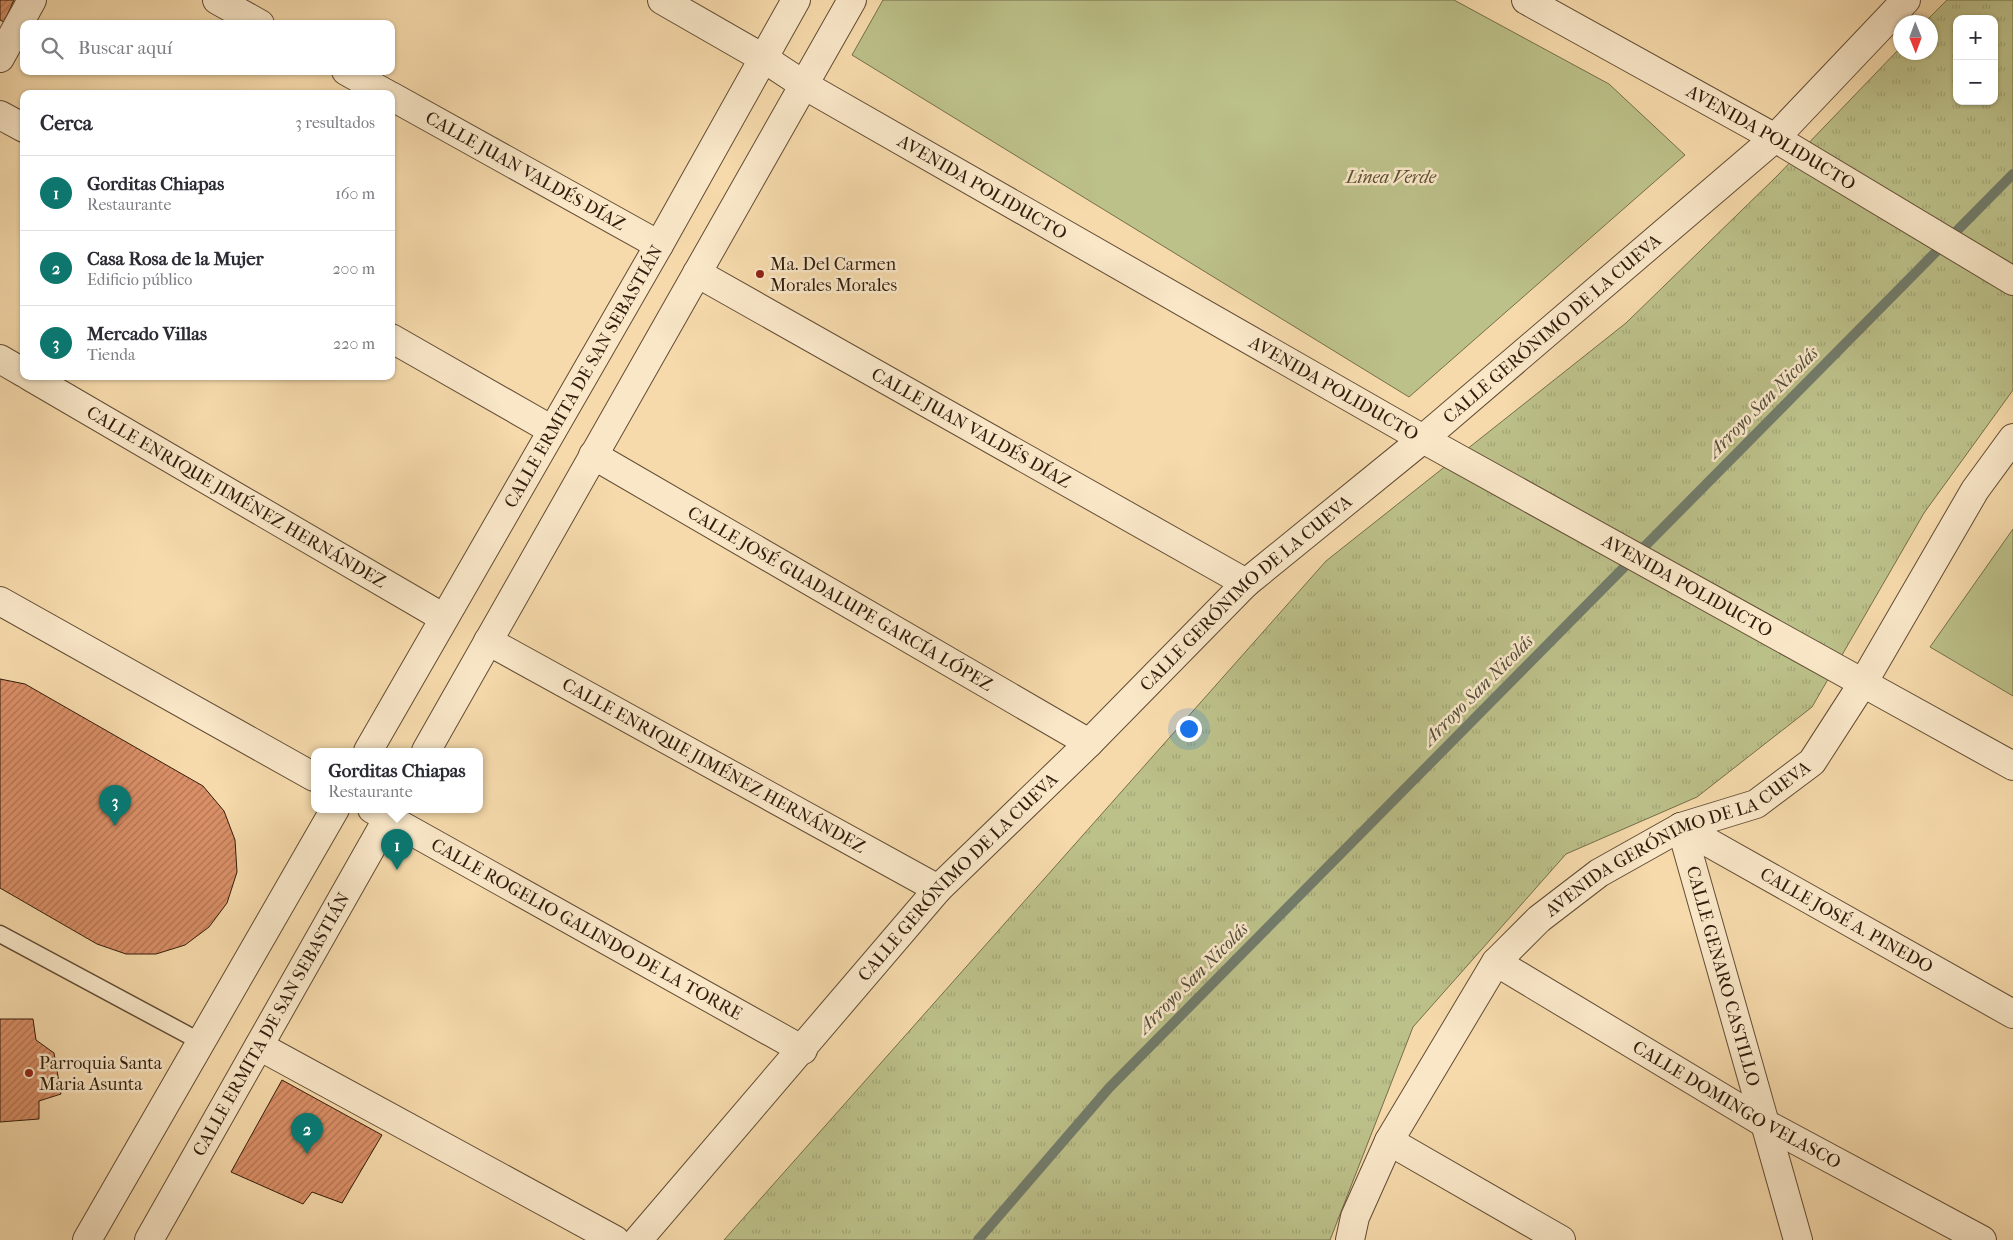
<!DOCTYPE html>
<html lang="es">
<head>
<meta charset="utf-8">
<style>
  :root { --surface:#fff; --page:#f7f7f7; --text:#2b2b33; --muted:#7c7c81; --line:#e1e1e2; --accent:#0f766e }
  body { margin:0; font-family:"IM FELL French Canon",serif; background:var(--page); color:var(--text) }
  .controls { position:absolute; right:15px; top:15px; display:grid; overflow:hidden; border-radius:10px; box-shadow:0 1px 4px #0004 }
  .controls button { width:45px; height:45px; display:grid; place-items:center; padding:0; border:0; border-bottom:1px solid var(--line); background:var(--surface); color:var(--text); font:25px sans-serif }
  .compass { position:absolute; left:1893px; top:15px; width:45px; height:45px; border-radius:50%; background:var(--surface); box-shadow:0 1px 4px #0004; rotate:179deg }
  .you { position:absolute; left:1188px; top:728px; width:18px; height:18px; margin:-12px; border:4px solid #fff; border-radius:50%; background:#1a73e8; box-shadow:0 0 0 8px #1a73e833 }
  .badge { display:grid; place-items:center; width:32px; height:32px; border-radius:50%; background:var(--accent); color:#fff; font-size:16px; font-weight:700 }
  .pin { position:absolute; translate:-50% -41px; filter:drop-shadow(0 1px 2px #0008) }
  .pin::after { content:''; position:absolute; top:26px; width:18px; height:15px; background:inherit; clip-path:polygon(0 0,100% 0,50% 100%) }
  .popup { position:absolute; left:311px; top:748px; width:172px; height:65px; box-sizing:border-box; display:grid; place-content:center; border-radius:10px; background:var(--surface); filter:drop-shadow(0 1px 4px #0005); font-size:16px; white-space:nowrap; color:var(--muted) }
  .popup b { font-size:19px; color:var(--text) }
  .popup::after { content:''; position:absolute; left:50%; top:100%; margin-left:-10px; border:10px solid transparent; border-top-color:var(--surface) }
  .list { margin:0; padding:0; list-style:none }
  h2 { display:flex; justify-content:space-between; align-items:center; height:65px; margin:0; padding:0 20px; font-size:21px }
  h2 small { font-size:16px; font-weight:400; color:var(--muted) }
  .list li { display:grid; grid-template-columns:32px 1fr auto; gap:15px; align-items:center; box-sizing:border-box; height:75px; padding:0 20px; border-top:1px solid var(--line) }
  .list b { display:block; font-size:19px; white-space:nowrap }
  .list p { margin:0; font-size:16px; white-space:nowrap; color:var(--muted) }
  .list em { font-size:16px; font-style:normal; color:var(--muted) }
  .icon { flex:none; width:28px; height:28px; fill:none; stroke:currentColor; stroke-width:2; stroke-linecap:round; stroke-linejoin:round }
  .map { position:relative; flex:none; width:2013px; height:1240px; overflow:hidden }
  .search { position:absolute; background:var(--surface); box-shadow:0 1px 4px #0004; left:20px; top:20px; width:375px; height:55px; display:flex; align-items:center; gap:12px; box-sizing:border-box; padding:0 18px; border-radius:10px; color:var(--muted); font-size:19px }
  .panel { position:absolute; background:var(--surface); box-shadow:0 1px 4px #0004; left:20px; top:90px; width:375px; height:290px; border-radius:10px }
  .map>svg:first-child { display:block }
  .grass { fill:url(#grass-tufts); stroke:#766e4a; fill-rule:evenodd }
  .green { fill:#bcc089; stroke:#766e4a }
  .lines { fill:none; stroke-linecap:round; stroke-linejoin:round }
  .stream { stroke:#727c6b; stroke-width:10 }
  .building { fill:url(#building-hatch); stroke:#311d0c }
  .service-casing { stroke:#624c34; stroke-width:19 }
  .minor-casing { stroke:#624c34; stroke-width:30 }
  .tertiary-casing { stroke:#624c34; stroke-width:30 }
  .service { stroke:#f9e7c8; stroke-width:16 }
  .minor { stroke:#f9e7c8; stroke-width:28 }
  .tertiary { stroke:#f9e7c8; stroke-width:28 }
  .poi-dot { fill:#8f2418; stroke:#f9e7c8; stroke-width:2 }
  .labels { text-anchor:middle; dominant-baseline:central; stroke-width:5; stroke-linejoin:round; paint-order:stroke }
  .street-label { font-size:18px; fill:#311d0c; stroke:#f9e7c8 }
  .park-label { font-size:18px; font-style:italic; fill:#5b4e32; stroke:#f9e7c8 }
  .poi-label { font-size:18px; fill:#311d0c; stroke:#f9e7c8; text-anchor:start }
  .water-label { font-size:19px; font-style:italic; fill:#514c3b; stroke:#f9e7c8 }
</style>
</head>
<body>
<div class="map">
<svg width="2013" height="1240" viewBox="0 0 2013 1240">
  <defs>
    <pattern id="grass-tufts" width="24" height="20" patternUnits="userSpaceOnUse" patternTransform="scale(1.25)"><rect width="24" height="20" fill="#bcc089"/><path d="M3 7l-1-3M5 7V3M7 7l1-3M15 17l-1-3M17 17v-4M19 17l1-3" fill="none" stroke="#a2a575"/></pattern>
    <pattern id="building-hatch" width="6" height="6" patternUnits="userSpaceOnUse" patternTransform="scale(1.25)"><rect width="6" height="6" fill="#da8f67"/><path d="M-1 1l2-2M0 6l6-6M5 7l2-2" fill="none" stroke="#b17453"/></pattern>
  </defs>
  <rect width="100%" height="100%" fill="#f6daab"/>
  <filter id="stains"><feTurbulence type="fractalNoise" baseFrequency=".004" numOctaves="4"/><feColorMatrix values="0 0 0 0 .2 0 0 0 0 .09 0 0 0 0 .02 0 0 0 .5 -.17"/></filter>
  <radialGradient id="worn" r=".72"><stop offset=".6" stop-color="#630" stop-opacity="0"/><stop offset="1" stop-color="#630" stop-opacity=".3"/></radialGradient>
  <path class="grass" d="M 1947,0 L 2013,0 L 2013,390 L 1924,513 L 1812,707 L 1697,797 L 1566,854 L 1413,1027 L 1330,1240 L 724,1240 L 1326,561 L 1626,323 L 1777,176 L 1900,48 L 1900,52 L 1930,52 L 1930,22 L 1925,22 ZM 1957,19 L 1994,19 L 1994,101 L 1957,101 Z"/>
  <path class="green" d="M 883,0 L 1454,0 L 1609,84 L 1685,155 L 1409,397 L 852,55 Z
    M 2013,529 L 2013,696 L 1930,647 Z"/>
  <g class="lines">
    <path class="stream" d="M 978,1240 L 1109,1088 L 2013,174"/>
  </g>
  <path class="building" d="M 0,0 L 14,0 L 4,22 L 0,20 Z
    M 0,679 L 25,684 L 203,786 L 224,811 L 235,840 L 237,872 L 227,903 L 209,927 L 185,945 L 156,954 L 126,954 L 97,944 L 0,888 Z
    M 0,1019 L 33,1019 L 36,1040 L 54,1053 L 61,1094 L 39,1101 L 39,1119 L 0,1122 Z
    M 282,1080 L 382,1135 L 342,1203 L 312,1192 L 303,1204 L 231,1172 Z"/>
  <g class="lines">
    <defs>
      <path id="service" d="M 0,934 L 201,1042"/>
      <g id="minor">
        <path d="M 217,0 L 260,24"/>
        <path d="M 0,58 L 32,0"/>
        <path d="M 346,71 L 387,94"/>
        <path id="s1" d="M 391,96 L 659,245"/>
        <path d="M 0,115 L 24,128"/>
        <path id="s2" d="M 697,273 L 1246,583"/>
        <path d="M 391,338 L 552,430"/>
        <path d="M 0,359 L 24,373"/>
        <path id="s3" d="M 29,376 L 444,618"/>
        <path id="s4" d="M 593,455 L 1089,743"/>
        <path d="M 0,601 L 314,777"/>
        <path id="s5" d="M 488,641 L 938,889"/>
        <path d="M 1863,683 L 2013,766"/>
        <path id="s6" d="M 372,809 L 803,1050"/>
        <path id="s7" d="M 1681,827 L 1798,1240"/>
        <path id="s8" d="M 1681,827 L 2013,1014"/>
        <path id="s9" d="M 1496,962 L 1764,1123 L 1982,1240"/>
        <path d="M 259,1046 L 615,1240"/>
        <path d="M 1389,1141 L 1561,1240"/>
      </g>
      <g id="tertiary">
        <path id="s10" d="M 662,0 L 763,58 L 804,85 L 1423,439 L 1863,683"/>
        <path id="s11" d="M 1526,0 L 1775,138 L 2013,281"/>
        <path id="s12" d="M 368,751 L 659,245 L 796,0"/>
        <path d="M 426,751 L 852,0"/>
        <path d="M 87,1240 L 335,809"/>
        <path id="s13" d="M 149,1240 L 393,809"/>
        <path id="s14" d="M 638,1240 L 938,889 L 1089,743 L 1246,583 L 1423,439 L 1775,138 L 1906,0"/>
        <path id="s15" d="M 1350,1240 L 1355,1217 L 1389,1141 L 1496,962 L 1539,919 L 1599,873 L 1681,827 L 1756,804 L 1812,762 L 1863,683 L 1975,490 L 2013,438"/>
      </g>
    </defs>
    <use href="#service" class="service-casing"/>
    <use href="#minor" class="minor-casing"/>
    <use href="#tertiary" class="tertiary-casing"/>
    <use href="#service" class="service"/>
    <use href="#minor" class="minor"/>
    <use href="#tertiary" class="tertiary"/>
  </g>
  <g class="poi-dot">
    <circle cx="760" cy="274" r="5"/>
    <circle cx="29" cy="1073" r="5"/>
  </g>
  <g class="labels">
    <g class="street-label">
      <text stroke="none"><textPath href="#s11" startOffset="281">AVENIDA POLIDUCTO</textPath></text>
      <text stroke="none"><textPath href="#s1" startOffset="154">CALLE JUAN VALDÉS DÍAZ</textPath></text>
      <text stroke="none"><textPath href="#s10" startOffset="371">AVENIDA POLIDUCTO</textPath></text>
      <text stroke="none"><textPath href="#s14" startOffset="1294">CALLE GERÓNIMO DE LA CUEVA</textPath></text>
      <text stroke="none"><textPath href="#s12" startOffset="432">CALLE ERMITA DE SAN SEBASTIÁN</textPath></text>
      <text stroke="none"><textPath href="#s10" startOffset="776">AVENIDA POLIDUCTO</textPath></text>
      <text stroke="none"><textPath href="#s2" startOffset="315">CALLE JUAN VALDÉS DÍAZ</textPath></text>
      <text stroke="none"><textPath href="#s3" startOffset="240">CALLE ENRIQUE JIMÉNEZ HERNÁNDEZ</textPath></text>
      <text stroke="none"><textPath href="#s10" startOffset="1181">AVENIDA POLIDUCTO</textPath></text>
      <text stroke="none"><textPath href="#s14" startOffset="889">CALLE GERÓNIMO DE LA CUEVA</textPath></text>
      <text stroke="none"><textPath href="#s4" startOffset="286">CALLE JOSÉ GUADALUPE GARCÍA LÓPEZ</textPath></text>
      <text stroke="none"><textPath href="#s5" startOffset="258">CALLE ENRIQUE JIMÉNEZ HERNÁNDEZ</textPath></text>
      <text stroke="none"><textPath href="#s15" startOffset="538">AVENIDA GERÓNIMO DE LA CUEVA</textPath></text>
      <text stroke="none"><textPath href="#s14" startOffset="484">CALLE GERÓNIMO DE LA CUEVA</textPath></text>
      <text stroke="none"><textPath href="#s8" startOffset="190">CALLE JOSÉ A. PINEDO</textPath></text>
      <text stroke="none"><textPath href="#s6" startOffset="246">CALLE ROGELIO GALINDO DE LA TORRE</textPath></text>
      <text stroke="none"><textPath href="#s7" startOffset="155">CALLE GENARO CASTILLO</textPath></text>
      <text stroke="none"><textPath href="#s13" startOffset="248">CALLE ERMITA DE SAN SEBASTIÁN</textPath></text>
      <text stroke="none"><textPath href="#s9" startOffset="280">CALLE DOMINGO VELASCO</textPath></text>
    </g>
    <g class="park-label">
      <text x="1391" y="177">Linea Verde</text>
    </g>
    <g class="poi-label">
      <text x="770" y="264">Ma. Del Carmen<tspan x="770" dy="21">Morales Morales</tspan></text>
      <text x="39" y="1063">Parroquia Santa<tspan x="39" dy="21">Maria Asunta</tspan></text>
    </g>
    <g class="water-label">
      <text transform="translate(1763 402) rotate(-45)">Arroyo San Nicolás</text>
      <text transform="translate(1478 690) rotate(-45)">Arroyo San Nicolás</text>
      <text transform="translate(1193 978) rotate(-45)">Arroyo San Nicolás</text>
    </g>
  </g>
  <rect width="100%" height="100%" filter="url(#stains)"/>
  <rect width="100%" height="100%" fill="url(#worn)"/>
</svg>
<div class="controls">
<button>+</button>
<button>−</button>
</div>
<svg class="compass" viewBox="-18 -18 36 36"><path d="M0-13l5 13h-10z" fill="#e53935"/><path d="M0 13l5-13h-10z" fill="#7c7c81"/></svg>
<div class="you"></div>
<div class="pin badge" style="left:397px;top:870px">1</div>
<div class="popup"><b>Gorditas Chiapas</b>Restaurante</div>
<div class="pin badge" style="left:307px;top:1154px">2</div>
<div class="pin badge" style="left:115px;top:826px">3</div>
<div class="search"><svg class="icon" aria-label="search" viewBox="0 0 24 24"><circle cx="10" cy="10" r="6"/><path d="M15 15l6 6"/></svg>Buscar aquí</div>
<section class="panel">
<h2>Cerca<small>3 resultados</small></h2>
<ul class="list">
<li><span class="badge">1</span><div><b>Gorditas Chiapas</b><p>Restaurante</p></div><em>160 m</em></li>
<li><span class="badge">2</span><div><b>Casa Rosa de la Mujer</b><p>Edificio público</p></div><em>200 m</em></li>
<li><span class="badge">3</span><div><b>Mercado Villas</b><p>Tienda</p></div><em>220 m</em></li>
</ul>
</section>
</div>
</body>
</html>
